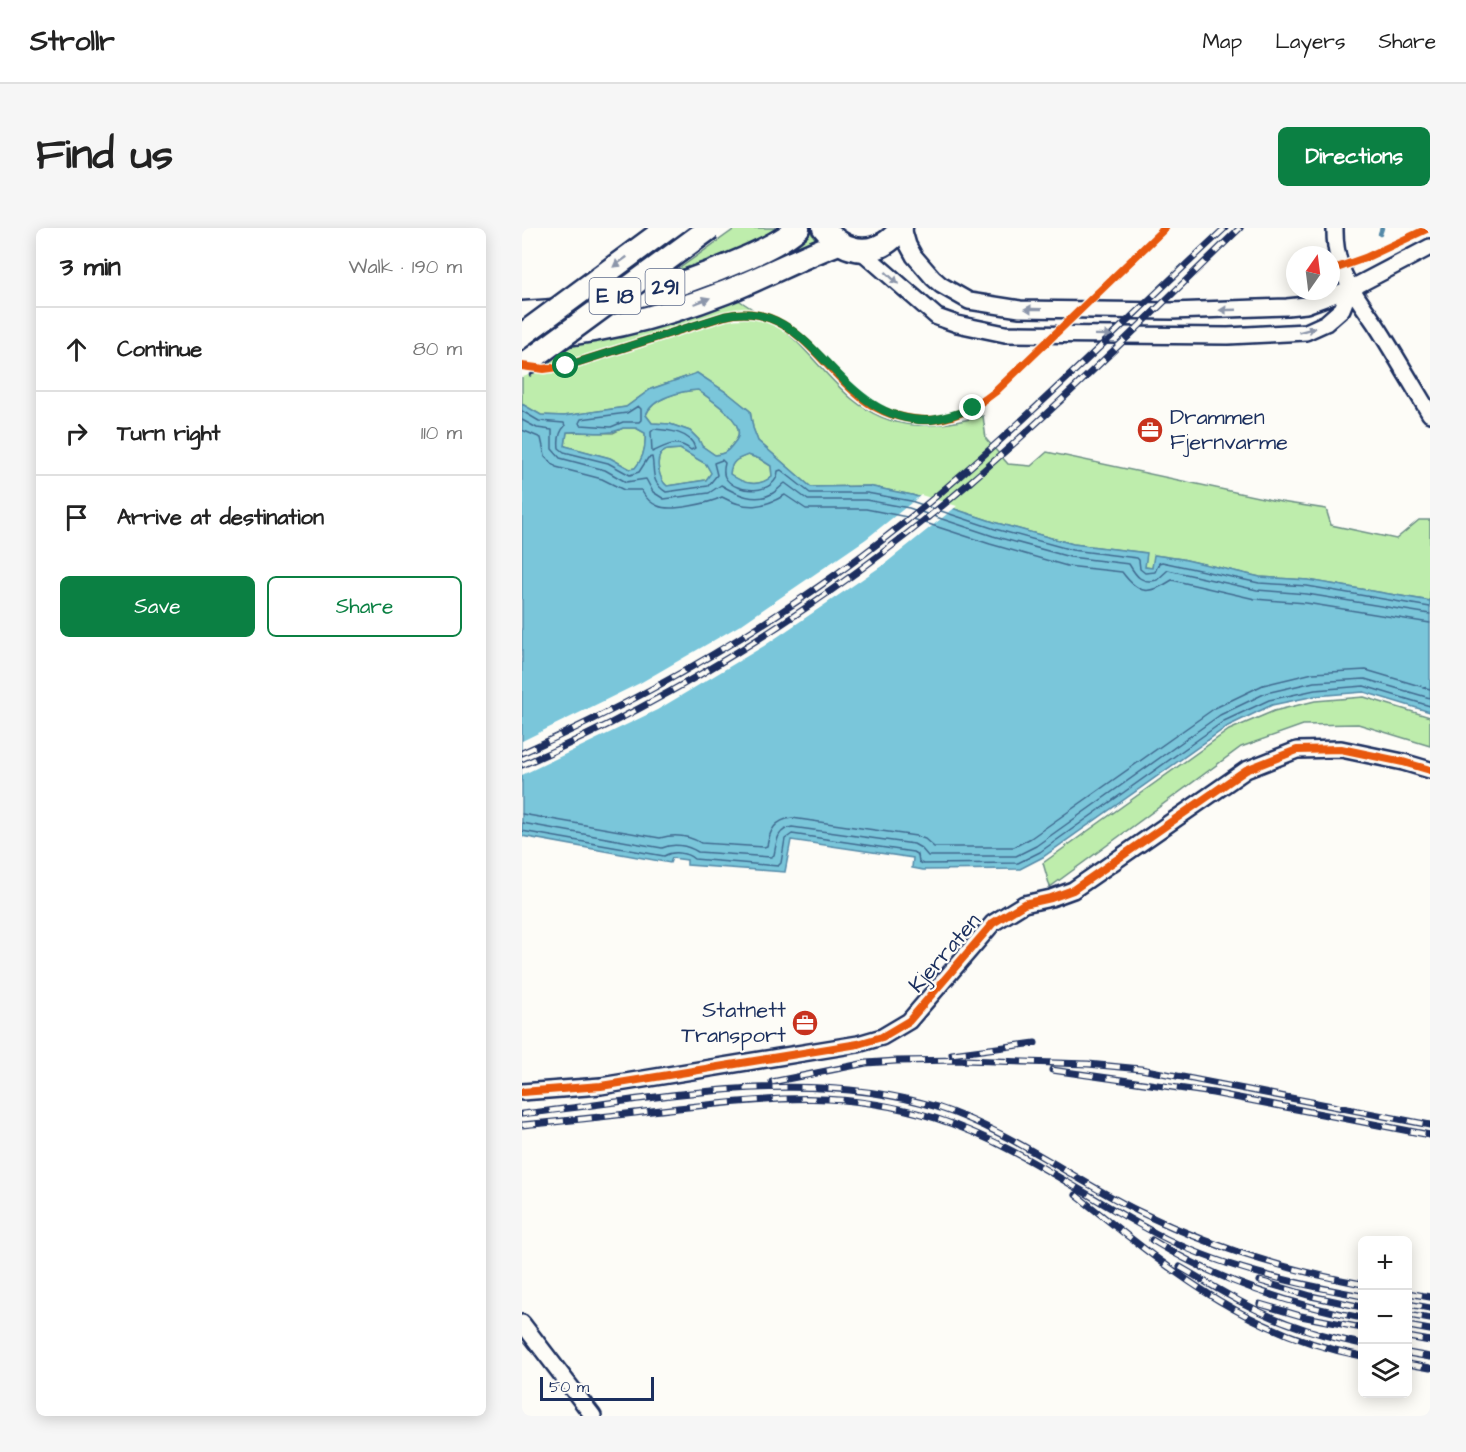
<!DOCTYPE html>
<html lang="en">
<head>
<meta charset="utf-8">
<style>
  :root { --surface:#fff; --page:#f6f6f6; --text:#222; --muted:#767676; --line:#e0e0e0; --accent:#0b8043 }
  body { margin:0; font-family:"Architects Daughter",sans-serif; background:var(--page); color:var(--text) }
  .controls { position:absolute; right:18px; bottom:18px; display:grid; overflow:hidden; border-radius:9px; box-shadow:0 3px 15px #0003 }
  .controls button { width:54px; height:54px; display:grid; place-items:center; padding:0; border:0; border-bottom:2px solid var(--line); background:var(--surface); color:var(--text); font:30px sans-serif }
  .compass { position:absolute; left:764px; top:18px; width:54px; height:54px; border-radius:50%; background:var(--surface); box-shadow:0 3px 15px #0003; rotate:14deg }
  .scale { position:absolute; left:18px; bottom:15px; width:114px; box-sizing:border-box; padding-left:6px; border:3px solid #1b2f5e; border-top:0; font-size:16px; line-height:21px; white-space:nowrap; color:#1b2f5e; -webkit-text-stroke:4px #fdfcf7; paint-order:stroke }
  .stop { position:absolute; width:18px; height:18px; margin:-14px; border:4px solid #0b8043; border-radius:50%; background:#fff }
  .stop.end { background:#0b8043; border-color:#fff; box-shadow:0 2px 6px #0008 }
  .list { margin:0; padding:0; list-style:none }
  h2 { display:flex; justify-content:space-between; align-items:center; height:78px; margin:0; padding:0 24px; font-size:26px }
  h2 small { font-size:20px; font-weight:400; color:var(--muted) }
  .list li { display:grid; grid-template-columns:39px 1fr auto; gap:18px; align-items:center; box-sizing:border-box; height:84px; padding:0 24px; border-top:2px solid var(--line) }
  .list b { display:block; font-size:22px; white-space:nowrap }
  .list em { font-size:20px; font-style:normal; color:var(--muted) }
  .actions { display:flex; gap:12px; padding:18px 24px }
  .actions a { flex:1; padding:14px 0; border:2px solid var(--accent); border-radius:9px; text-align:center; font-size:21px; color:var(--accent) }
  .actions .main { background:var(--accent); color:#fff }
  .icon { flex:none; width:33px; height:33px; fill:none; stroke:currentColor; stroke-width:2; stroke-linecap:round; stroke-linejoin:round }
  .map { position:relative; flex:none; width:908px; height:1188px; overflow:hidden; border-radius:9px }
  header { display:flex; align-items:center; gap:36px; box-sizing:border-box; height:84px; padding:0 30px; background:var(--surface); border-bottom:2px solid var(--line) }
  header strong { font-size:28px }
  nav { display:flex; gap:33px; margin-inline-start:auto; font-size:21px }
  .intro { display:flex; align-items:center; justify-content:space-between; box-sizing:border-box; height:144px; padding:0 36px }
  h1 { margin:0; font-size:42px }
  .button { padding:15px 27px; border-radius:9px; background:var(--accent); color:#fff; font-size:21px; font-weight:700 }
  main { display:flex; gap:36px; padding:0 36px }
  aside { flex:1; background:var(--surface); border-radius:9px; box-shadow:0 3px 15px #0003 }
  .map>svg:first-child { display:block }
  .green { fill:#beedac; stroke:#6c8e85; stroke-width:1.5 }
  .water { fill:#7ac6da; stroke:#548aa8; stroke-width:1.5; fill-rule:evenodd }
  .pier { fill:#fdfcf7 }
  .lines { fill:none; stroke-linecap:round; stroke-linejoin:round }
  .shore { stroke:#416b90; stroke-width:1.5 }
  .stream { stroke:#548aa8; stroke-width:4.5 }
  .minor-casing { stroke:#1b2f5e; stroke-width:20 }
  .highway-casing { stroke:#1b2f5e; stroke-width:27 }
  .minor { stroke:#fdfcf7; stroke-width:15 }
  .highway { stroke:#fdfcf7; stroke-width:22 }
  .rail-casing { stroke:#1b2f5e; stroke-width:7 }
  .rail { stroke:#fdfcf7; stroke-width:4.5; stroke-dasharray:14; stroke-linecap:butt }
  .highway-bridge-casing { stroke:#1b2f5e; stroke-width:27; stroke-linecap:butt }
  .highway-bridge { stroke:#fdfcf7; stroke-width:22 }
  .cycleway-casing { stroke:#fdfcf7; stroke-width:11 }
  .cycleway { stroke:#e8590c; stroke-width:8 }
  .oneway { fill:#8c96aa }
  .route { stroke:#0b8043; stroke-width:8 }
  .labels { text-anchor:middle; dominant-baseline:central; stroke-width:4.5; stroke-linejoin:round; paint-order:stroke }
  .shield { fill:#fdfcf7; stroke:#5f6c8c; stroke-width:1.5 }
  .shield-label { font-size:21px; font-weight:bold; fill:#1b2f5e }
  .poi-label { font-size:22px; fill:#1b2f5e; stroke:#fdfcf7; text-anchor:start }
  .street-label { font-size:22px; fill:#1b2f5e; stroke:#fdfcf7 }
</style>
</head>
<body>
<header>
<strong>Strollr</strong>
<nav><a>Map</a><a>Layers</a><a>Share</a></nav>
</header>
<div class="intro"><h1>Find us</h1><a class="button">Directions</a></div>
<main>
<aside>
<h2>3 min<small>Walk · 190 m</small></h2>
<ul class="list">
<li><svg class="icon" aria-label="ahead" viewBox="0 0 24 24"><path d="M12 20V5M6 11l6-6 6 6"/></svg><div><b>Continue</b></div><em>80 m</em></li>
<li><svg class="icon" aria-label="right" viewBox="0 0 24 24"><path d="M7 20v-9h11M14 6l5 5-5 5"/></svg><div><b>Turn right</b></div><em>110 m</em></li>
<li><svg class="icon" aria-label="arrive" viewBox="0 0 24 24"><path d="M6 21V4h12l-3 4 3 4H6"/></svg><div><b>Arrive at destination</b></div></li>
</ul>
<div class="actions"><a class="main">Save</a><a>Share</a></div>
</aside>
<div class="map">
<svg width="908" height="1188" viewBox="0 0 908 1188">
  <rect width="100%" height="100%" fill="#fdfcf7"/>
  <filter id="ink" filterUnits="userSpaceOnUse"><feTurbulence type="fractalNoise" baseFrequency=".0167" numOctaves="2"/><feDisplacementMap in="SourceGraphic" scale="12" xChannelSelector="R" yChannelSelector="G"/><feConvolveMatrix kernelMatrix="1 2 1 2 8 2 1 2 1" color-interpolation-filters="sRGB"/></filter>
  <g filter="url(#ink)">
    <path class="green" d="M 214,0 L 261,0 L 230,18 L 154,47 L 148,47 Z
      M 287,2 L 295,13 C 242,38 189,63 132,79 C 92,90 42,96 0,100 L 262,21 Z
      M 215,71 C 234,84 256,95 272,111 C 292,130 309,153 330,171 C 372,206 413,200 461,188 L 464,211 L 486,236 L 509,238 L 525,224 L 759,274 L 804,281 L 809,297 L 874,311 L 897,292 L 908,292 L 908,373 L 786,352 L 738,349 L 660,331 L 633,327 L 630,340 L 623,339 L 624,325 L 551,316 L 475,295 L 390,267 L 346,258 L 289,259 L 236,213 L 231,200 L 228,183 L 207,166 L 175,145 L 129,161 L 104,179 L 42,188 L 19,187 L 0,176 L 0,117 L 126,101 L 202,78 Z
      M 176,162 C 189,172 230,196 212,215 C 206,223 203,226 193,227 L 180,218 L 177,212 L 168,203 L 148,196 L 130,195 L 124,187 C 130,170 158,163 176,162 Z
      M 101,200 L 114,200 L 123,205 C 124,217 122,230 113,240 L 108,241 L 88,230 L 43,218 L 45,204 L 91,205 Z
      M 158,221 L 184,236 L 190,245 L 184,252 L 145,258 C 137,252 131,228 143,223 C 146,221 154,222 158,221 Z
      M 226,227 L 238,231 L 249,238 L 250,248 C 237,260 221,256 208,246 C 209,233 215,231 226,227 Z
      M 842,469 L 908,489 L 908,518 L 836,496 L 781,497 L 719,519 L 528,659 L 521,635 L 707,502 L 752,483 L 793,473 Z"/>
    <path class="water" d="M 175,145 L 207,166 L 228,183 L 231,200 L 236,213 L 289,259 L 346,258 L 390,267 L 475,295 L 551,316 L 625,325 L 623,339 L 630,340 L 632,327 L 660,331 L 738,349 L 786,352 L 908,373 L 908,484 L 842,464 L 793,468 L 750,477 L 706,498 L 521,629 L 498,641 L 401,642 L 390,640 L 391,630 L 269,612 L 263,644 L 165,637 L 165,632 L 150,630 L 148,635 L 0,608 L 0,176 L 19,187 L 42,188 L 104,179 L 129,161 ZM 176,162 C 189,172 230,196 212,215 C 206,223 203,226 193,227 L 180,218 L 177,212 L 168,203 L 148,196 L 130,195 L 124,187 C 130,170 159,163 176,162 ZM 101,200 L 114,200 L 123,205 C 124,217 122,230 113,240 L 108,241 L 88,230 L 43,218 L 45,204 C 64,202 84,209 101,200 ZM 158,221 L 184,236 L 189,245 L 184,252 L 145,258 C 137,252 131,228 143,223 C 146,221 154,222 158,221 ZM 226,227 L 238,231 L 249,238 L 250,248 C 237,260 221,256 208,246 C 209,233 215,231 226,227 Z"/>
    <path class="pier" d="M 399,267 L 435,278 L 364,335 L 242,418 L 135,482 L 0,547 L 0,513 L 118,455 L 220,396 L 344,311 Z"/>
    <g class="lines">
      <path class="shore" d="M 116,178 L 119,181 L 119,192 L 117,194 L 101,194 L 89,199 L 59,197 L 57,195 L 59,191 L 105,185 Z
        M 0,183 L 17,193 L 42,195 L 43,198 C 37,204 36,212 37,220 L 42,224 L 86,235 L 108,247 L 117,244 L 126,230 L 130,229 C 133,243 128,254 144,264 L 186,258 L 195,247 L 192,235 L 200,232 L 203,235 C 202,239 201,245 203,249 C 213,267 255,267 256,243 L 259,242 L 288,265 L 345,265 L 389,273 L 473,301 L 550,322 L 615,330 L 617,332 L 618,341 L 623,345 L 633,344 L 637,335 L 640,334 L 737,355 L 785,358 L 908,379
        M 0,192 L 15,200 L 30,202 L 30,221 L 38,230 L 83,242 L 104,254 L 124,251 L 131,264 L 142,271 L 187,265 L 199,257 C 214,266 234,276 251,265 C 256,262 259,258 263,255 L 286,272 L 344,272 L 387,280 L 471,308 L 548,329 L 607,336 C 614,348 619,356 635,352 L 646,342 L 735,362 L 785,366 L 908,386
        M 132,201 C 146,202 169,204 173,220 L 169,222 C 153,210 145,218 130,224 L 129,204 Z
        M 0,202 L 19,210 L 23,228 L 34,239 L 80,251 L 102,262 L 119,262 C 123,269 128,275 136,278 C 148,284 188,275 200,269 C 224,282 241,280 263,267 L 284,281 L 344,281 L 385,289 L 468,316 L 545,338 L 600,344 C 617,367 627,367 650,352 L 733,371 L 784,375 L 908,395
        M 0,586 L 138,610 C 152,606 167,608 179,615 L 242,619 L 245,618 C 248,602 253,592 270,590 L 394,608 L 403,611 L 412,619 L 492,619 L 509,610 L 693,480 L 741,457 L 791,445 L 844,442 L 908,461
        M 0,595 L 140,620 C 151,615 165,617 176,624 L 249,629 L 252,627 C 255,614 254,602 270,599 L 392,616 L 399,620 L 406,628 L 494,628 L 514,618 L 698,487 L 744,465 L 792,454 L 843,451 L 908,470
        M 0,603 L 142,628 C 151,623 164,624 172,631 L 256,638 L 259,635 L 263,611 L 270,606 L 391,624 L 396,627 L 397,634 L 401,636 L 496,635 L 518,624 L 702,493 L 747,472 L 793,462 L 842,458 L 908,478"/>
      <path class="stream" d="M 858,6 L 860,0"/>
      <defs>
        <path id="minor" d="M 381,0 L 386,17 L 392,28 L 411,50 L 419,57 L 447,73 L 498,81 L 649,83 L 765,79 L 784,77 L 828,61 L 908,19
          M 813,0 C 812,47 835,67 858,103 C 875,130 891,158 908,186
          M 337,21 L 415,89 L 435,96 L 483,106 L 706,108 L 784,104 L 804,95 L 820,81 L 828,61
          M 0,864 L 79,858 L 336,816 L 360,809 L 387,793 L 471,695 L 502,676 L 529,670 L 551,662 L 724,542 L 775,522 L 819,521 L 881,534 L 908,542
          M 0,1095 L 71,1188"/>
        <path id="highway" d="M 302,0 C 324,28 357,30 379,0
          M 0,85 C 76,82 154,61 224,30 C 241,22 261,13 276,0
          M 0,110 C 69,107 140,89 204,64 C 242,49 279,29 317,15"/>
      </defs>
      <use href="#minor" class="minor-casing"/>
      <use href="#highway" class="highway-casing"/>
      <use href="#minor" class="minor"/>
      <use href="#highway" class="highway"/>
      <defs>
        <path id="rail" d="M 0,525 C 142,461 280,380 400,280 C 506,192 602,94 703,0
          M 0,537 C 159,468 316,368 447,255 C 541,174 629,86 718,0
          M 430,826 L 513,815
          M 530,842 L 691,865 L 908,907
          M 250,854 L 344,835 L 374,833 L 442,832 L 566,836 L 619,841 L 908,897
          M 0,886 C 135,871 282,838 415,879 C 487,902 549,950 616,983 C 687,1018 763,1042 840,1056
          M 0,897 C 56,892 111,885 166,879 C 255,869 326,863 413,890 C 492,915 561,967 633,1005 C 697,1039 770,1055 840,1068
          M 554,967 C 645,1039 722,1106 840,1128
          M 630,1012 C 695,1052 765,1076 840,1090
          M 658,1039 C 693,1059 727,1081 765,1095 C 789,1104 815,1111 840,1116
          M 738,1053 L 789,1068 L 840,1079
          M 886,1065 L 908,1069
          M 738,1076 L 779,1088 L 840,1100
          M 886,1076 L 908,1080
          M 886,1087 L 908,1091
          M 886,1098 L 908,1102
          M 886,1109 L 908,1113
          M 886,1125 L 908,1129
          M 886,1136 L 908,1140"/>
      </defs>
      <use href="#rail" class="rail-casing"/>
      <use href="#rail" class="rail"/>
      <defs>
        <path id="highway-bridge" d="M 0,107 L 145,0
          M 0,138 L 188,0"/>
      </defs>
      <use href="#highway-bridge" class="highway-bridge-casing"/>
      <use href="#highway-bridge" class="highway-bridge"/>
      <defs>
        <path id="cycleway" d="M 809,42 L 843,30 L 907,0
          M 0,138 L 22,141 L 44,138 L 203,88 C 269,72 297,138 341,171 C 359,185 380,191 402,192 C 428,193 453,180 473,164 L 643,0
          M 0,864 L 79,858 L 336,816 L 360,809 L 387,793 L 471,695 L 502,676 L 529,670 L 551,662 L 724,542 L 775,522 L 819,521 L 881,534 L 908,542"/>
      </defs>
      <use href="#cycleway" class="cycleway-casing"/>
      <use href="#cycleway" class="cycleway"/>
    </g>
    <defs><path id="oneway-solid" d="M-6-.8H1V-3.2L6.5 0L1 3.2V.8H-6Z" transform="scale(1.5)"/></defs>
    <g class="oneway">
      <use href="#oneway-solid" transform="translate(98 34) rotate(144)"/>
      <use href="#oneway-solid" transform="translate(370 50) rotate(43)"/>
      <use href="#oneway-solid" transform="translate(180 73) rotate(-21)"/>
      <use href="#oneway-solid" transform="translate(511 81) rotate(-179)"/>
      <use href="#oneway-solid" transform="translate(706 82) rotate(178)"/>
      <use href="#oneway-solid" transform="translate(785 102) rotate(-16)"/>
      <use href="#oneway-solid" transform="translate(581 107) rotate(1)"/>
    </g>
  </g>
  <g class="lines" filter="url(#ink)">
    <path class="route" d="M 44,138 L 202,88 C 293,66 312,195 407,192 C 422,191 437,185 451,180"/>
  </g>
  <defs>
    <symbol id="office-disc" viewBox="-11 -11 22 22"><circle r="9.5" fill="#c8321e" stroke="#fdfcf7"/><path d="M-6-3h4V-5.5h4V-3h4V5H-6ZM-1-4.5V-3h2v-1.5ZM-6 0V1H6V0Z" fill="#fff"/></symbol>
  </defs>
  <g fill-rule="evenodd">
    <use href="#office-disc" x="613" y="187" width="30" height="30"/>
    <use href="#office-disc" x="268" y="780" width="30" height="30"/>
  </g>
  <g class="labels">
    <g class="shield">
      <rect x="123.5" y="41" width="39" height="36" rx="4.5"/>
      <rect x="67.5" y="50" width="51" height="36" rx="4.5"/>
    </g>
    <g class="shield-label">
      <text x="143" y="59">291</text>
      <text x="93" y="68">E 18</text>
    </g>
    <g class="poi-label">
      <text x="648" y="189">Drammen<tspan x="648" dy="25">Fjernvarme</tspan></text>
      <text x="264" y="782" text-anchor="end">Statnett<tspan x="264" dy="25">Transport</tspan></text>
    </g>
    <g class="street-label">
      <text transform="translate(423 725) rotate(-49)">Kjerraten</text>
    </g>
  </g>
</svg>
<div class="controls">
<button>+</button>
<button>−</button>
<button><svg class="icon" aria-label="layers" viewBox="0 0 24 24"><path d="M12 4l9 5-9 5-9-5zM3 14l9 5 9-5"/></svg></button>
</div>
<svg class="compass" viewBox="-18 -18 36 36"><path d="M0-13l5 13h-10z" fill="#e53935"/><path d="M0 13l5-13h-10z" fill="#767676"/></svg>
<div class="scale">50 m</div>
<div class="stop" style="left:44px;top:138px"></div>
<div class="stop end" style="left:451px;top:180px"></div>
</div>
</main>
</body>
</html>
